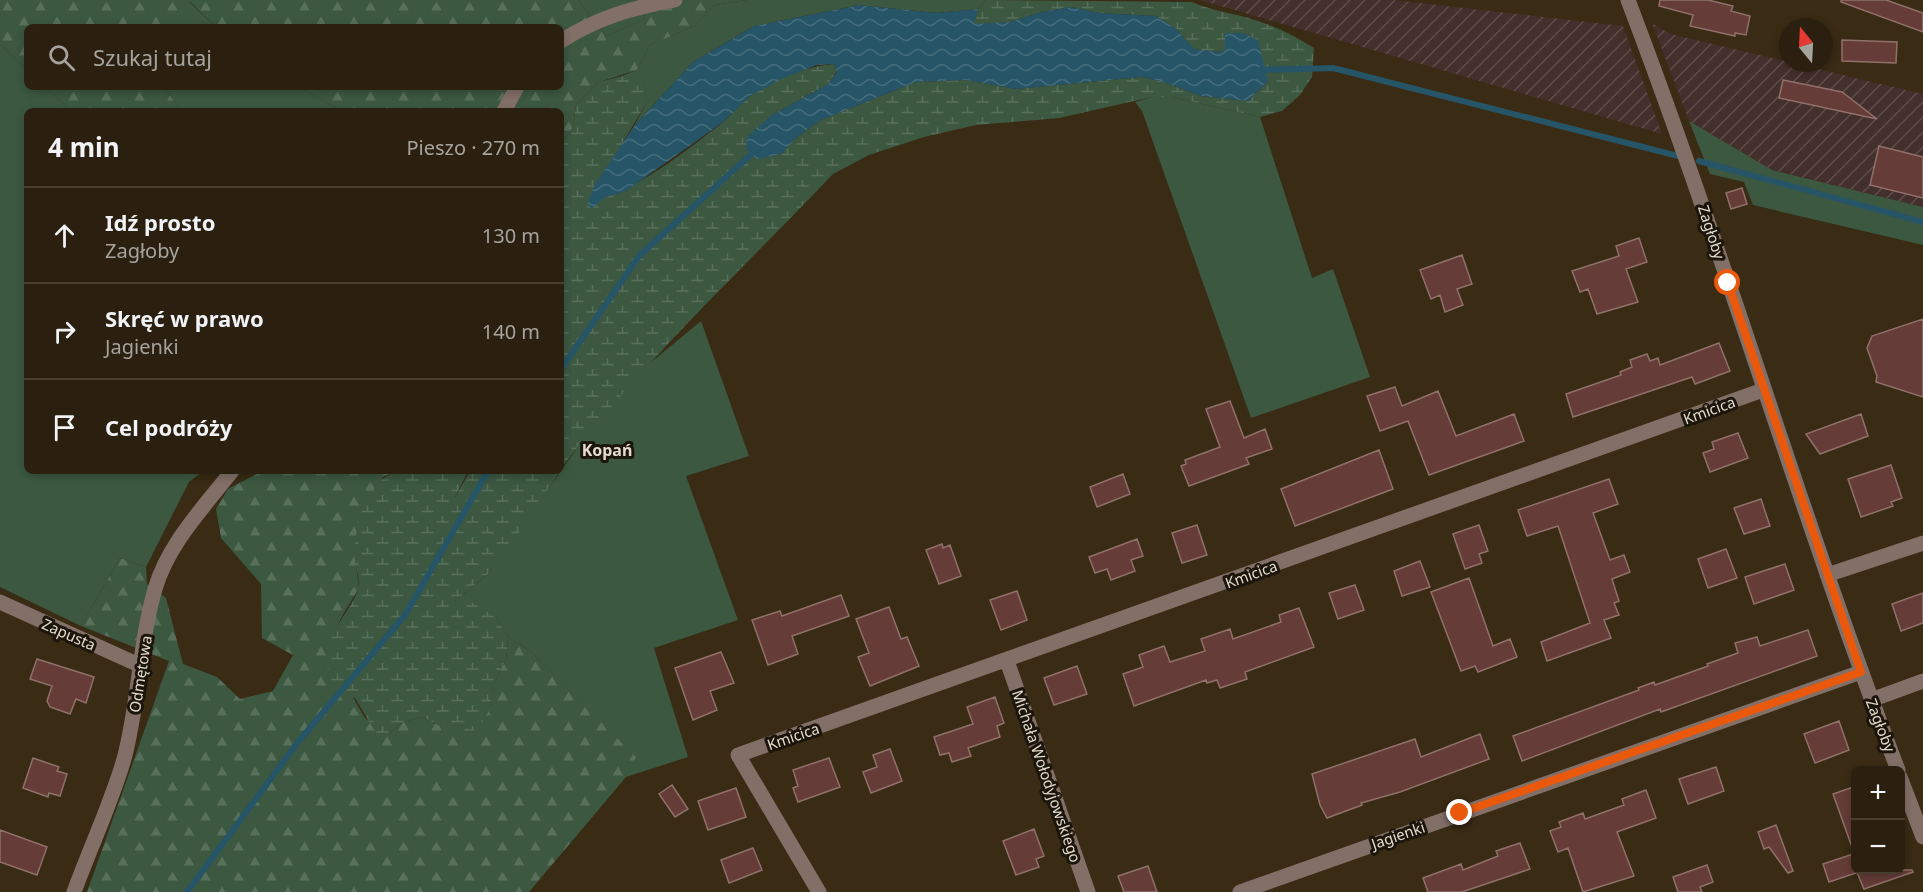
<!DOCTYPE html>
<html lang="pl">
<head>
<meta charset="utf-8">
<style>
  :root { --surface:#2b200f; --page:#332818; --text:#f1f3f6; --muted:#a6a39e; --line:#473e2f }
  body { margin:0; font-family:"Noto Sans",sans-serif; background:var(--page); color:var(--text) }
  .controls { position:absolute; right:18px; bottom:18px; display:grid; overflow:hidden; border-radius:9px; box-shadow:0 3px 9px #0003 }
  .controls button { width:54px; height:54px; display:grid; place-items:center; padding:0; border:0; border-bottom:2px solid var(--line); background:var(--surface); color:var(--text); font:30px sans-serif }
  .compass { position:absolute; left:1779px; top:18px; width:54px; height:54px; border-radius:50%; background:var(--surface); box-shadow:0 3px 9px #0003; rotate:342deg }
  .stop { position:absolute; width:18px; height:18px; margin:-14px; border:4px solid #ea580c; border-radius:50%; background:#fff }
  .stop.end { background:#ea580c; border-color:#fff; box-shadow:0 2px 6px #0008 }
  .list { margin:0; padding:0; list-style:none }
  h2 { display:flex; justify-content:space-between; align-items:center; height:78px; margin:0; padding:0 24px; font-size:26px }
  h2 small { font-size:20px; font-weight:400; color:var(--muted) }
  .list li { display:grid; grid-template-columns:39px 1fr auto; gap:18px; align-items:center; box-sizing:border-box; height:96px; padding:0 24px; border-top:2px solid var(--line) }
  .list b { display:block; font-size:22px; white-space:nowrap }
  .list p { margin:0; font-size:20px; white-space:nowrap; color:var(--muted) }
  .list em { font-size:20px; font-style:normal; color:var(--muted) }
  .icon { flex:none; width:33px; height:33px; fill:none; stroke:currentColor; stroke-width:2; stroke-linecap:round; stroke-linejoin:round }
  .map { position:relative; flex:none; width:1923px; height:892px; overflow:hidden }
  .search { position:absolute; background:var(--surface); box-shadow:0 3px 9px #0003; left:24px; top:24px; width:540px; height:66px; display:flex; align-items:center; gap:15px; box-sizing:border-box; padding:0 21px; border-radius:9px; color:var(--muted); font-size:22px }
  .panel { position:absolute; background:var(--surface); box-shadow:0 3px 9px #0003; left:24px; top:108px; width:540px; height:366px; border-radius:9px }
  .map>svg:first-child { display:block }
  .industrial { fill:url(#industrial-furrows) }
  .green { fill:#3c5841 }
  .forest { fill:url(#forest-firs) }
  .wetland { fill:url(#wetland-marsh) }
  .water { fill:url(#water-waves) }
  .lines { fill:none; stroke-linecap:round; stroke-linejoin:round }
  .stream { stroke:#265567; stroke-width:6 }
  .building { fill:#653c37; stroke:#90706b; stroke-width:1.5 }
  .minor { stroke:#826f68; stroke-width:15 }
  .route { stroke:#ea580c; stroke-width:8 }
  .labels { text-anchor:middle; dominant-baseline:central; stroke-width:6; stroke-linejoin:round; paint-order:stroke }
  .street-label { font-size:15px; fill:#e4dbcd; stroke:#1b150b }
  .neighbourhood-label { font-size:16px; font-weight:bold; fill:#e4dbcd; stroke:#1b150b }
</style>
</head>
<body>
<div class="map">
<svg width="1923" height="892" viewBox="0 0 1923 892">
  <defs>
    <pattern id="industrial-furrows" width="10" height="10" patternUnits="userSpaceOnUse" patternTransform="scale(1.5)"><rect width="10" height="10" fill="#432f2c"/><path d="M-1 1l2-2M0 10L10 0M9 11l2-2" fill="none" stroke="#5e4d49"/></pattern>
    <pattern id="forest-firs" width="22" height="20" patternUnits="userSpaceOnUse" patternTransform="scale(1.5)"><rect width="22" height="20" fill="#3c5841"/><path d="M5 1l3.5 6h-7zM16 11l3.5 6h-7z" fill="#586f5b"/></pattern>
    <pattern id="wetland-marsh" width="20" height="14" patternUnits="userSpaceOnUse" patternTransform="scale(1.5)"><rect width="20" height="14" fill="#3c5841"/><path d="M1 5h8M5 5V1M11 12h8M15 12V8" fill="none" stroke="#586f5b"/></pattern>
    <pattern id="water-waves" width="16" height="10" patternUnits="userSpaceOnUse" patternTransform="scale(1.5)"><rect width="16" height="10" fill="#265567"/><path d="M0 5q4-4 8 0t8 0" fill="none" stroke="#456d7c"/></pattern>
  </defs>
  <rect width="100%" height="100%" fill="#392b14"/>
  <path class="industrial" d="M 1200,0 L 1393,0 L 1623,26 L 1662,134 Z
    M 1652,23 L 1671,34 L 1923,94 L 1923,207 L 1772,170 L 1689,121 Z"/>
  <path class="green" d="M 578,0 L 639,0 L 645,19 L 606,36 Z
    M 747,0 L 986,0 L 978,9 L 936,13 L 859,5 L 754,26 L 693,62 L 634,126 L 647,102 L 643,85 L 622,76 L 637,70 L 650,45 L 695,26 L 714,5 Z
    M 189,2 L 216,27 L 176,27 Z
    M 0,44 L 27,70 L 27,87 L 45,87 L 71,111 L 27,111 L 27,471 L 203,471 L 189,482 L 146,567 L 120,558 L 81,626 L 0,587 Z
    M 164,87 L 298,87 L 342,111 L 181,111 Z
    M 1152,97 L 1172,97 L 1260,117 L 1312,278 L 1333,269 L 1370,377 L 1251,418 L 1142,111 L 1135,102 Z
    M 1689,121 L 1772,170 L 1923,207 L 1923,245 L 1753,205 L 1744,182 L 1710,174 Z
    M 701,321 L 749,456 L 686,476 L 738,620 L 654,648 L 688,757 L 626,777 L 635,757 L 529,650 L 508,637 L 496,617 L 453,603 L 487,575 L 590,430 L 644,368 Z"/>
  <path class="forest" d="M 0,0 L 578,0 L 606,36 L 645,19 L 639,0 L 747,0 L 714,5 L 695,26 L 650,45 L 637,70 L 599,82 L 576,105 L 573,127 L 561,145 L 561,111 L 342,111 L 298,87 L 561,87 L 561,27 L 216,27 L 190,2 L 176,27 L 27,27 L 27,70 L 0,44 Z
    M 45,87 L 164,87 L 181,111 L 71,111 Z
    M 262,471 L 396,471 L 383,477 L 355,557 L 359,588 L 341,618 L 327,652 L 365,718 L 388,735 L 403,722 L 422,717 L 443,727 L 491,707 L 493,685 L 506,660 L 508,637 L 529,650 L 636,757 L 626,777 L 529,892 L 87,892 L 169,661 L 81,626 L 120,558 L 146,567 L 147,584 L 166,598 L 183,664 L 217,677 L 240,699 L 273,691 L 293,655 L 262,638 L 261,584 L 221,538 L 216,509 L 228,489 Z"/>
  <path class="wetland" d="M 986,0 L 1192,2 C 1215,12 1240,14 1264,23 C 1281,29 1298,38 1314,48 L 1312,77 L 1300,95 L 1282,111 L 1260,117 L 1172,97 L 1152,97 L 1059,118 L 976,125 L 924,137 L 869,155 L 833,174 C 740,272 642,362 561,469 L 561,145 L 573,127 L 576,105 L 599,82 L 622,76 L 643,84 L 647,102 L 610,164 L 606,197 C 642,186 691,147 722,123 C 732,115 739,105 749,97 C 771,80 806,66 834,64 L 837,71 L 828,84 L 772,115 L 781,154 L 797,137 L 821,120 L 916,82 L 966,80 L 1016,89 L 1141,77 L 1164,82 L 1201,96 L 1248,101 L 1268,81 L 1225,33 L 1225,50 L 1218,52 L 1194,49 L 1176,29 L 1156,16 L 1099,13 L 1071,7 L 1042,12 L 1010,22 L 973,25 L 978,9 Z
    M 396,471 L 468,471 L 454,499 L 470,471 L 560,471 L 524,526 L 487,575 L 454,602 L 473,603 L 496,617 L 508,637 L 506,660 L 493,685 L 491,707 L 478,730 L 443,727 L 422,717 L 403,722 L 388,735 L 376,733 L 355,698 L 345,697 L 329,685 C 329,675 326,662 327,652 C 330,630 350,611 358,590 C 361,581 355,567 355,558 C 353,526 365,484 396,471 Z"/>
  <path class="water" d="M 859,5 L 936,13 L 978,9 L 974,24 L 1010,22 L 1042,12 L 1071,7 L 1099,13 L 1156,16 L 1176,29 L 1194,49 L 1218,52 L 1225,50 L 1225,33 L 1242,33 L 1258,40 L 1268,81 L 1248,101 L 1201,96 L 1164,82 L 1141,77 L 1016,89 L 966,80 L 916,82 L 821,120 L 797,137 L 781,154 L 757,159 L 746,149 L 747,137 L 772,115 L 828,84 L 837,72 L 834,64 L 817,65 L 781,79 L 750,96 L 723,122 L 626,191 L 606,197 L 591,209 L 588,203 L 594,186 L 634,126 L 693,62 L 754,26 Z"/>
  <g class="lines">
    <path class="stream" d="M 1257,70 L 1333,68 L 1678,156
      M 1699,161 L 1923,222
      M 561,369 L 639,256 L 757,149
      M 187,892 L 298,742 L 405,615 L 488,471"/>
  </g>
  <path class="building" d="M 1660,0 L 1708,0 L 1733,6 L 1731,11 L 1750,16 L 1746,35 L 1735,33 L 1735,36 L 1690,26 L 1693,15 L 1659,6 Z
    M 1841,0 L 1886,0 L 1923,13 L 1923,32 L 1841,2 Z
    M 1842,40 L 1897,42 L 1896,63 L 1842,61 Z
    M 1783,80 L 1842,92 L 1877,119 L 1779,98 Z
    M 1879,146 L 1923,157 L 1923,198 L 1870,185 Z
    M 1742,188 L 1747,204 L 1731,209 L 1726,193 Z
    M 1639,238 L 1647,262 L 1626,269 L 1638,302 L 1597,314 L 1588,289 L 1580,292 L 1572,271 L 1619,256 L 1616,246 Z
    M 1462,255 L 1472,284 L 1457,289 L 1463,305 L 1445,312 L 1440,295 L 1431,299 L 1420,270 Z
    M 1923,319 L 1923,397 L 1876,382 L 1877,376 L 1867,348 L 1872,336 Z
    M 1719,343 L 1730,371 L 1695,384 L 1692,377 L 1573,417 L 1566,394 L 1621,375 L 1620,372 L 1632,367 L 1630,360 L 1647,354 L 1650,361 L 1658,358 L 1660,365 Z
    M 1395,387 L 1402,406 L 1438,391 L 1456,436 L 1514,414 L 1524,441 L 1429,475 L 1408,421 L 1380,431 L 1367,396 Z
    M 1230,401 L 1244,438 L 1265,429 L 1272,449 L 1246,458 L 1249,464 L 1189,486 L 1181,466 L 1186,464 L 1185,460 L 1220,447 L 1206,409 Z
    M 1861,414 L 1868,436 L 1820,454 L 1806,434 Z
    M 1738,433 L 1748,458 L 1710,472 L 1703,453 L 1714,449 L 1712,442 Z
    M 1379,450 L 1393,489 L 1295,526 L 1281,489 Z
    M 1891,465 L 1902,498 L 1891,502 L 1893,506 L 1861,517 L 1848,479 Z
    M 1123,474 L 1130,494 L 1097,507 L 1090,487 Z
    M 1609,479 L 1618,504 L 1593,513 L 1610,560 L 1624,555 L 1630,572 L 1612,579 L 1619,601 L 1614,603 L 1619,615 L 1604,620 L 1611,638 L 1547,661 L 1541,642 L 1590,623 L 1558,526 L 1527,536 L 1518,510 Z
    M 1761,499 L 1770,526 L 1744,534 L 1734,508 Z
    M 1197,525 L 1207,555 L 1182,563 L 1172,533 Z
    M 1479,525 L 1488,551 L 1479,554 L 1482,563 L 1465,569 L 1453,534 Z
    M 1137,539 L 1143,556 L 1131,560 L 1135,571 L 1111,580 L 1107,569 L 1095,573 L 1089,557 Z
    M 942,544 L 943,548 L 950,545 L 961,576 L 939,584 L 926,550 Z
    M 1726,549 L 1737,578 L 1708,588 L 1698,559 Z
    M 1420,561 L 1430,587 L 1402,596 L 1394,571 Z
    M 1785,564 L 1794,590 L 1754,604 L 1745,577 Z
    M 1469,578 L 1493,646 L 1510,639 L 1517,657 L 1478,672 L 1475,666 L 1461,671 L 1431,592 Z
    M 1355,585 L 1364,610 L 1338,619 L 1329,593 Z
    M 1017,591 L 1027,620 L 1001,630 L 990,600 Z
    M 1923,593 L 1923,623 L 1901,631 L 1892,604 Z
    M 841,595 L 849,616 L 792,636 L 798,654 L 768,665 L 752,620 L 780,611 L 782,616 Z
    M 889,607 L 901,639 L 907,637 L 919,666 L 870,686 L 858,657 L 869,653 L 856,619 Z
    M 1299,608 L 1314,647 L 1245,672 L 1247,679 L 1220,688 L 1217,680 L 1207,683 L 1206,680 L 1134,706 L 1123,674 L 1143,667 L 1139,655 L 1164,646 L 1170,662 L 1205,651 L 1201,639 L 1230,629 L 1233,639 L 1281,622 L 1279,615 Z
    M 1808,630 L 1817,656 L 1661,712 L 1660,709 L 1522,761 L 1513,736 L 1639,690 L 1638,688 L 1654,682 L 1655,685 L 1708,666 L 1707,664 L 1738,653 L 1735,643 L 1757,637 L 1760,646 Z
    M 721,652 L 734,683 L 710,691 L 717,710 L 693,720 L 675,668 Z
    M 37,659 L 94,677 L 86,703 L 76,699 L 70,714 L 50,707 L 47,701 L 52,686 L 30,679 Z
    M 1077,666 L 1087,694 L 1054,705 L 1044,678 Z
    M 995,697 L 1004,723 L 997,726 L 1000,737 L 968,748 L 971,756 L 952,762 L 949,753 L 940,755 L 934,737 L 973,724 L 967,707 Z
    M 1839,721 L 1849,750 L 1815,763 L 1804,734 Z
    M 1480,734 L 1489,759 L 1400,792 L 1361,803 L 1362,805 L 1327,818 L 1320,805 L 1312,774 L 1415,739 L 1421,757 Z
    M 890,749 L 902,781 L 871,793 L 863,772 L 877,767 L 873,755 Z
    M 33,758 L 59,767 L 57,771 L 67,774 L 60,796 L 49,793 L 48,797 L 23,788 Z
    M 829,758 L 840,787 L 798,802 L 793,788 L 798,786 L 793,770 Z
    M 1716,767 L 1724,791 L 1688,804 L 1679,779 Z
    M 672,785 L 688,809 L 675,817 L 659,794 Z
    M 1856,786 L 1856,850 L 1853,850 L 1833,794 Z
    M 736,788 L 746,817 L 708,830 L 698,801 Z
    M 1646,790 L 1656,818 L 1617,832 L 1634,876 L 1583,892 L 1568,848 L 1558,852 L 1550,831 L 1561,827 L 1559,822 L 1583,813 L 1585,819 L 1624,805 L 1622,799 Z
    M 1776,825 L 1793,871 L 1788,873 L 1769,847 L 1764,849 L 1758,832 Z
    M 1034,829 L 1044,856 L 1036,859 L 1039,867 L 1016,875 L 1003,841 Z
    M 0,830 L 47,847 L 37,875 L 0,862 Z
    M 1520,843 L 1530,869 L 1462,892 L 1428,892 L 1423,878 L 1461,864 L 1463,870 L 1498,856 L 1496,851 Z
    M 753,848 L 762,870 L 729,883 L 721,860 Z
    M 1856,853 L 1856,873 L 1829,882 L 1823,864 Z
    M 1707,865 L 1713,882 L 1700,887 L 1702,892 L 1678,892 L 1673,877 Z
    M 1148,866 L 1157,892 L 1124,892 L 1118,876 Z
    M 1856,870 L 1912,870 L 1913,872 L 1864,889 Z"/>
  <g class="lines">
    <path class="minor" d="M 1628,0 C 1725,254 1801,516 1898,770
      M 561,41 C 599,17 632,8 675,0
      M 504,111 L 517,87
      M 1827,575 L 1923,543
      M 0,602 L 139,665
      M 1007,661 L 1088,892
      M 1871,700 L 1923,681
      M 1900,777 L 1923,837
      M 74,892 C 90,848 111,804 124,759 C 139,703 139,645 155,589 C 168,544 204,507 232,471
      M 819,892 L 738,755 L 1763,390
      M 1240,892 L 1861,672"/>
  </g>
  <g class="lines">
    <path class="route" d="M 1460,813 L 1861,672 L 1728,283"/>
  </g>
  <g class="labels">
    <g class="street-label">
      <text transform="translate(1712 232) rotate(72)">Zagłoby</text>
      <text transform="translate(1709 410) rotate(-20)">Kmicica</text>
      <text transform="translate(1251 574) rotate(-20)">Kmicica</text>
      <text transform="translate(69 634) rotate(24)">Zapusta</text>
      <text transform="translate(140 674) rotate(-81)">Odmętowa</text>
      <text transform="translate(1881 725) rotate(69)">Zagłoby</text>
      <text transform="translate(793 736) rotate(-19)">Kmicica</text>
      <text transform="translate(1047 776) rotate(71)">Michała Wołodyjowskiego</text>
      <text transform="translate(1398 835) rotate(-19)">Jagienki</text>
    </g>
    <g class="neighbourhood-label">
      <text x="607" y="450">Kopań</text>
    </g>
  </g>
</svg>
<div class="controls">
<button>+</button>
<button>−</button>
</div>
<svg class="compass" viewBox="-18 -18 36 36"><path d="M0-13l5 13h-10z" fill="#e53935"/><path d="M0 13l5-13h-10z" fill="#a6a39e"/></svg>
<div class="stop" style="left:1728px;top:283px"></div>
<div class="stop end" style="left:1460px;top:813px"></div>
<div class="search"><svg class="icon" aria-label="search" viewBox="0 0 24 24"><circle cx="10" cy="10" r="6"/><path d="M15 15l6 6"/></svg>Szukaj tutaj</div>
<section class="panel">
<h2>4 min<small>Pieszo · 270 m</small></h2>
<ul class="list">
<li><svg class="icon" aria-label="ahead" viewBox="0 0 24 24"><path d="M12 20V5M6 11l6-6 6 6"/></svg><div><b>Idź prosto</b><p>Zagłoby</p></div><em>130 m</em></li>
<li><svg class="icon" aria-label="right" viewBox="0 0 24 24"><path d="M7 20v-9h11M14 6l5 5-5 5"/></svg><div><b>Skręć w prawo</b><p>Jagienki</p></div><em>140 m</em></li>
<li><svg class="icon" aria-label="arrive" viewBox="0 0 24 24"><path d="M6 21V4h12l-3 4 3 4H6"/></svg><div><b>Cel podróży</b></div></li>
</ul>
</section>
</div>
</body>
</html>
